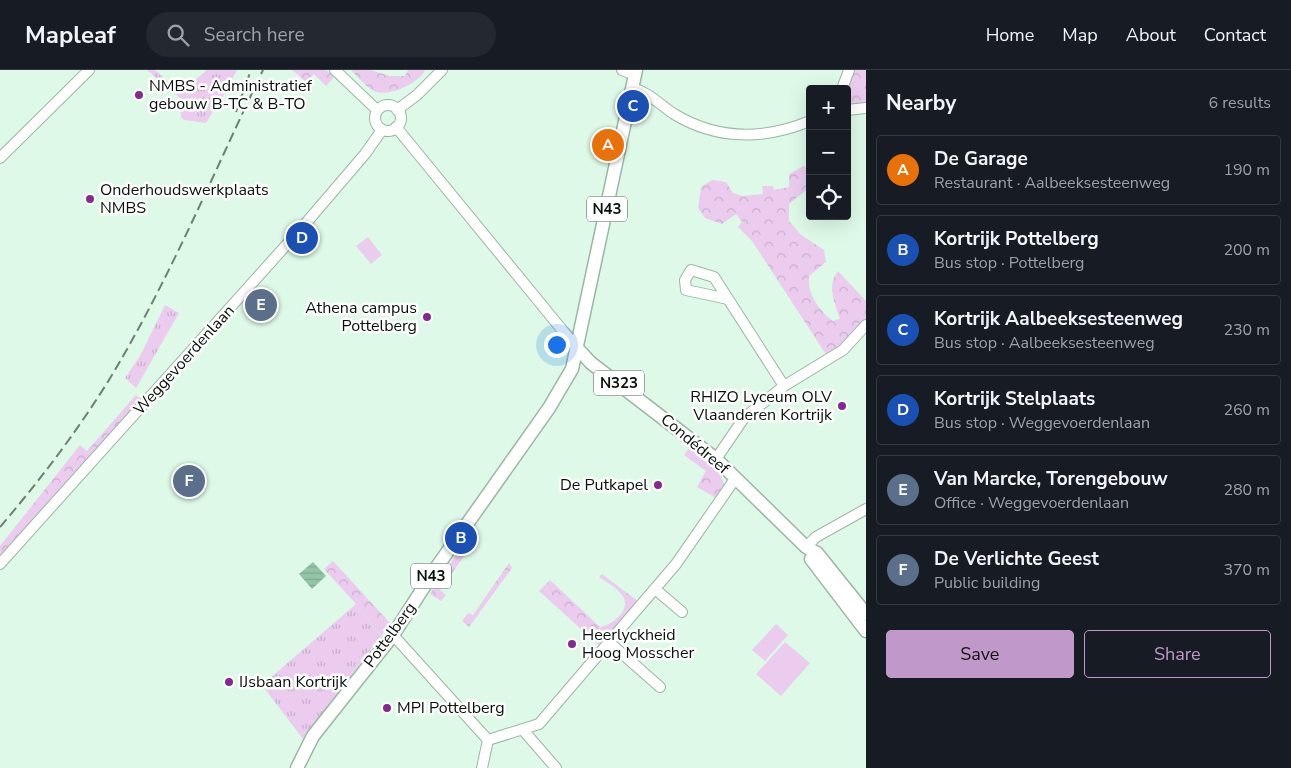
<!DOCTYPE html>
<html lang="en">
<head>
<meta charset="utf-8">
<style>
  :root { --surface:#171b24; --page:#242831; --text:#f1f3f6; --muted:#9ea1a6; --line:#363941; --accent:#c098ca }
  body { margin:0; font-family:"Nunito Sans",sans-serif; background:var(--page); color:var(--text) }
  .controls { position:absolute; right:15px; top:15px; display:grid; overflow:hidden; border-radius:5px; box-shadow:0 5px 20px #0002 }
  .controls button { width:45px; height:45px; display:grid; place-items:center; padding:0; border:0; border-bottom:1px solid var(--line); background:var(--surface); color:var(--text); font:25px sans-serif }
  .you { position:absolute; left:556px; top:274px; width:18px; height:18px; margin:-12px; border:4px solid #fff; border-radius:50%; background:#1a73e8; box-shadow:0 0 0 8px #1a73e833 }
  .badge { display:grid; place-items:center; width:32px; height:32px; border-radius:50%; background:var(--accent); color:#fff; font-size:16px; font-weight:700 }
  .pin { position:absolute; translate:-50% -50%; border:2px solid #fff; box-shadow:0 1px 5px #0006 }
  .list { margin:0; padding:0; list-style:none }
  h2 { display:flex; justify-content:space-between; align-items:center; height:65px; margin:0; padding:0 20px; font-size:21px }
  h2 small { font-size:16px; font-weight:400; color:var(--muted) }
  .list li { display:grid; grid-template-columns:32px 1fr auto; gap:15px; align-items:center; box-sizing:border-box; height:70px; margin:0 10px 10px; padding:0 10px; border:1px solid var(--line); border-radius:5px }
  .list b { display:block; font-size:19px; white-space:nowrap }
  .list p { margin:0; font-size:16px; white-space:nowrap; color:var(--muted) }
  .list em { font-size:16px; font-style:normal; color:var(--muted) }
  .actions { display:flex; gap:10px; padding:15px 20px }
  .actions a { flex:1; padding:11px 0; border:1px solid var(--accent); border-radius:5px; text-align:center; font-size:18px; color:var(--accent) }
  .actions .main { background:var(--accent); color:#111 }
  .icon { flex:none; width:28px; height:28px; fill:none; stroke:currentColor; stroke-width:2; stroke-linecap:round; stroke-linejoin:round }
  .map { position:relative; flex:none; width:866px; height:698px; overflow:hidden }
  header { display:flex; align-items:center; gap:30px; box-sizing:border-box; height:70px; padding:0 25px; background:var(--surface); border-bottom:1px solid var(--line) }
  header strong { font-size:24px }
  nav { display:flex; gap:28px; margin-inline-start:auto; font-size:18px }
  .search { width:350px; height:45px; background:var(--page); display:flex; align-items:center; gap:12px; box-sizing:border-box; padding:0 18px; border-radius:28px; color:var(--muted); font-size:19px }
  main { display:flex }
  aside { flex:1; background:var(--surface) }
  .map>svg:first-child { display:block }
  .grass { fill:url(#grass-tufts) }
  .forest { fill:url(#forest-crowns) }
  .garden { fill:#ebccef }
  .water { fill:url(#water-rules) }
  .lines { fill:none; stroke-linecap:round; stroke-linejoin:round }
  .minor-casing { stroke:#9bb6a5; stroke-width:12 }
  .major-casing { stroke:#9bb6a5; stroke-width:15 }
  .minor { stroke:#fff; stroke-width:10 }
  .major { stroke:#fff; stroke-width:12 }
  .rail { stroke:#6e8074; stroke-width:2; stroke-dasharray:10 5; stroke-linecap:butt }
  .poi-dot { fill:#852894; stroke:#fff; stroke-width:2 }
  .labels { text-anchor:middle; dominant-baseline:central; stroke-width:5; stroke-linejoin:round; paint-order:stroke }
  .shield { fill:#fff; stroke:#515854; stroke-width:1 }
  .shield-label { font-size:15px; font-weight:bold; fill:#07110b }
  .poi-label { font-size:16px; fill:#07110b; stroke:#fff; text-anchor:start }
  .street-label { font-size:16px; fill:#07110b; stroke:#fff }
</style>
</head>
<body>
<header>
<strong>Mapleaf</strong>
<div class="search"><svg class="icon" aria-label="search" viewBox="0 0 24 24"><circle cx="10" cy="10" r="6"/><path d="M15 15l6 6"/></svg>Search here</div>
<nav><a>Home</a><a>Map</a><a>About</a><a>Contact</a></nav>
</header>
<main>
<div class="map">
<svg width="866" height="698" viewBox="0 0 866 698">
  <defs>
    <pattern id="grass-tufts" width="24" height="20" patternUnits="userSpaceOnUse" patternTransform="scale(1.25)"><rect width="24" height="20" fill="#ebccef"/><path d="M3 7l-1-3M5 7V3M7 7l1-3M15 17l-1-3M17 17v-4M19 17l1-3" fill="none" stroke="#c8aecc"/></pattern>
    <pattern id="forest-crowns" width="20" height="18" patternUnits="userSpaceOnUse" patternTransform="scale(1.25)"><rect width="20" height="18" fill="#ebccef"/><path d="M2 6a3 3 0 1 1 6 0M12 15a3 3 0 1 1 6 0" fill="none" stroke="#c8aecc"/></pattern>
    <pattern id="water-rules" width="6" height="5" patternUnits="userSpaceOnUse" patternTransform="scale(1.25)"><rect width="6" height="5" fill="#94c4a7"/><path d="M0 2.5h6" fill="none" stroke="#7ea78e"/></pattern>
  </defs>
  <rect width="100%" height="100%" fill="#def9e8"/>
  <path class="grass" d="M 147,0 L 155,0 L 181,22 L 207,0 L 237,0 L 226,21 L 221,15 L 207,20 L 210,28 L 200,36 L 212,43 L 206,53 L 184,50 L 181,47 L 180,28 Z
    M 165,235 L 179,243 L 136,318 L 125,308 L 140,286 Z
    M 356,534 L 381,566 L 303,669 L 262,615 Z"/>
  <path class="forest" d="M 292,0 L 326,0 L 334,7 L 326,16 L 314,4 L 306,12 Z
    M 351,0 L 370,0 L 390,6 L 405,6 L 408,0 L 425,0 C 420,13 387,28 374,21 C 366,17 357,6 351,0 Z
    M 853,0 L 866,0 L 866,35 L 847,34 L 847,19 Z
    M 212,11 L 226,21 L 212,43 L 197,32 L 203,27 L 210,28 L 206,16 L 207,12 Z
    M 804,96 L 810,101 L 810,117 L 789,134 L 789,151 L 800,164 L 824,180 L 826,192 L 809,206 C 807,224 819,240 833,251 L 840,249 C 835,233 826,216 838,201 L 866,231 L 866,250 L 846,273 L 827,286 L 752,171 L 738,157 L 742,152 L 736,144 L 722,154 L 705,148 L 698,138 L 701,117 L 712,110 L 726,112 L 733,123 L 743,126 L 763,124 L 762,116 L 773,116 L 774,120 L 789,117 L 789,104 Z
    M 136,325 L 142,330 L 0,485 L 0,476 L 80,375 L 87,381 Z
    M 689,378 L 720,404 L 725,416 L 718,429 L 697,417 L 706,401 L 684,385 Z
    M 472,461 L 479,465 L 440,520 L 446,525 L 441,531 L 430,524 Z
    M 333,491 L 390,553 L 381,566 L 356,534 L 324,499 Z
    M 509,493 L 512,498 L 469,557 L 462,551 L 468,543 L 473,545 Z
    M 602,504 L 639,532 L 602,578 L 539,521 L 550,510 L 600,557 C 613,555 634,538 621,524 C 616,517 606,512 599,507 Z"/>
  <path class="garden" d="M 368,167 L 382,185 L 371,194 L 356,176 Z
    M 776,554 L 788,565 L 765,591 L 752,580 Z
    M 785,572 L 810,593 L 781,626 L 756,604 Z"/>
  <path class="water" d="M 313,492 L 326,506 L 312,519 L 299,504 Z"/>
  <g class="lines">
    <defs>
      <path id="minor" d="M 335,0 L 377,40
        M 622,0 L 635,5
        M 632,18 C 649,22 660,35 674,44 C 717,70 764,70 810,51
        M 842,19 L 849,0
        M375 48a13 13 0 1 1 26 0a13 13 0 1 1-26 0Z
        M 397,40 L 417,25 L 442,0
        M 847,40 L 866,38
        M 396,57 L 577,278
        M 0,88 L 89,0
        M 728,229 L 686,220 L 685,210 L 691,200 L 714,207 L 784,316
        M 716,389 L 744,348 L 784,316 L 843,280 L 866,255
        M 806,477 L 816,467 L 866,439
        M 0,494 L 306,153 L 365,84 L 382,60
        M 655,519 L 682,542
        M 393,565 L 488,670
        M 610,573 L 660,617
        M 523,660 L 556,698
        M 488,670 L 539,654 L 676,494 L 735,409
        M 482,698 L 488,670"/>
      <path id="major" d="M 577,278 L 591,293 L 716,389 L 806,477 L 817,483 L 866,544
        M 811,489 L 866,561
        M 297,698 L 313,666 L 393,565 L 436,498 L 549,338 L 572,299 L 636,0"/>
    </defs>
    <use href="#minor" class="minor-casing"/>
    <use href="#major" class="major-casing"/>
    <use href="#minor" class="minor"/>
    <use href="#major" class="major"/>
    <path class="rail" d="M 236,42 L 251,0
      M 0,457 C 41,409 79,359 112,305 C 170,208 214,102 263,0"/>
  </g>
  <g class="poi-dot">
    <circle cx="139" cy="25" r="5"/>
    <circle cx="90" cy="129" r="5"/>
    <circle cx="427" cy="247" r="5"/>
    <circle cx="842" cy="336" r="5"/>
    <circle cx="658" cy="415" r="5"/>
    <circle cx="572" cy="574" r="5"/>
    <circle cx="229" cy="612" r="5"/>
    <circle cx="387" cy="638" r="5"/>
  </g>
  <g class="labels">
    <g class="shield">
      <rect x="587" y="126.5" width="40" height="25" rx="4"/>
      <rect x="594" y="300.5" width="50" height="25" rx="4"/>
      <rect x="411" y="493.5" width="40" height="25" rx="4"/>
    </g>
    <g class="shield-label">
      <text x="607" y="139">N43</text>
      <text x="619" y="313">N323</text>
      <text x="431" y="506">N43</text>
    </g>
    <g class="poi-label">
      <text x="149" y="16">NMBS - Administratief<tspan x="149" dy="18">gebouw B-TC &amp; B-TO</tspan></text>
      <text x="100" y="120">Onderhoudswerkplaats<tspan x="100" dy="18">NMBS</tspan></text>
      <text x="417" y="238" text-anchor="end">Athena campus<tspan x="417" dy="18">Pottelberg</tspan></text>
      <text x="832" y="327" text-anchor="end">RHIZO Lyceum OLV<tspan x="832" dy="18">Vlaanderen Kortrijk</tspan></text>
      <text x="648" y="415" text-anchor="end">De Putkapel</text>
      <text x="582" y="565">Heerlyckheid<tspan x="582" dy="18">Hoog Mosscher</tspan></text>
      <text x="239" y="612">IJsbaan Kortrijk</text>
      <text x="397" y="638">MPI Pottelberg</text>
    </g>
    <g class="street-label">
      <text transform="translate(184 290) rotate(-48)">Weggevoerdenlaan</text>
      <text transform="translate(695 374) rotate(40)">Condédreef</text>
      <text transform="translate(390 565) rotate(-54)">Pottelberg</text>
    </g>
  </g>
</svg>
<div class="controls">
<button>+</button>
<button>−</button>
<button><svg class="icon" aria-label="locate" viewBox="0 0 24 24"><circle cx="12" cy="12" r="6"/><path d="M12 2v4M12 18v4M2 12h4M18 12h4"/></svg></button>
</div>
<div class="you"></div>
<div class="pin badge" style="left:608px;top:75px;background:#e8710a">A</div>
<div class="pin badge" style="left:461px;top:468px;background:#1a4fb4">B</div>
<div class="pin badge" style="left:633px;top:36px;background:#1a4fb4">C</div>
<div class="pin badge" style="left:302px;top:168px;background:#1a4fb4">D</div>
<div class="pin badge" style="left:261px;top:235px;background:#5c6f8a">E</div>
<div class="pin badge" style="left:189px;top:411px;background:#5c6f8a">F</div>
</div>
<aside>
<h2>Nearby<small>6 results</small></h2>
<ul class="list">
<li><span class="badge" style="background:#e8710a">A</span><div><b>De Garage</b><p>Restaurant · Aalbeeksesteenweg</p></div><em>190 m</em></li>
<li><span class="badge" style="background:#1a4fb4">B</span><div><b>Kortrijk Pottelberg</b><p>Bus stop · Pottelberg</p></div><em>200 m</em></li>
<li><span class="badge" style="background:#1a4fb4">C</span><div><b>Kortrijk Aalbeeksesteenweg</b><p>Bus stop · Aalbeeksesteenweg</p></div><em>230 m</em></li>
<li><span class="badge" style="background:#1a4fb4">D</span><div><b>Kortrijk Stelplaats</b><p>Bus stop · Weggevoerdenlaan</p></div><em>260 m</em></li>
<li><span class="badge" style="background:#5c6f8a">E</span><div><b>Van Marcke, Torengebouw</b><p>Office · Weggevoerdenlaan</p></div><em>280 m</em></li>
<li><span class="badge" style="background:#5c6f8a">F</span><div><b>De Verlichte Geest</b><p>Public building</p></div><em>370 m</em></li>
</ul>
<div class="actions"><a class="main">Save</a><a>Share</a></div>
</aside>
</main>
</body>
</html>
